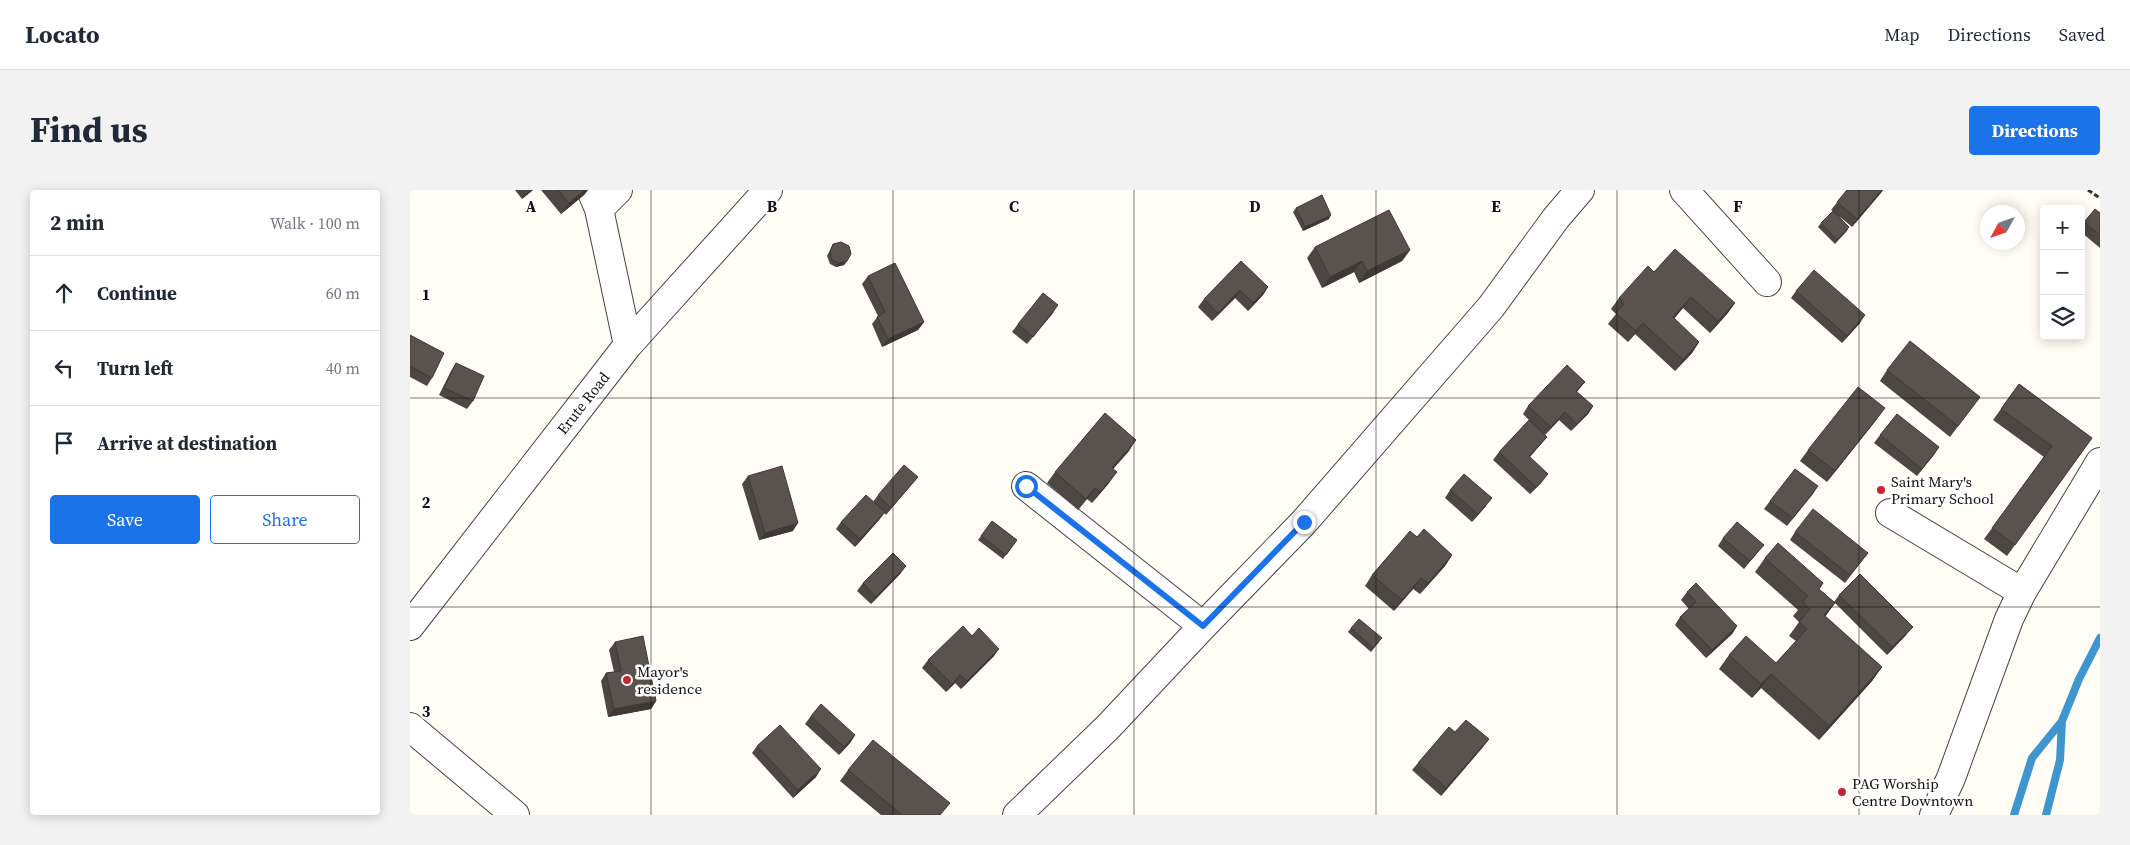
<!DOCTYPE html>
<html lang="en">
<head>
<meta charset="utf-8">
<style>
  :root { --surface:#fff; --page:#f2f2f3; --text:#1f2937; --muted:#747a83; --line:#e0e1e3; --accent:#1a73e8 }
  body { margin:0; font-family:"Source Serif 4",serif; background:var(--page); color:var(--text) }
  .controls { position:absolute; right:15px; top:15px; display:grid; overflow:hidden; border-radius:5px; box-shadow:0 2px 12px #0003 }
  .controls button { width:45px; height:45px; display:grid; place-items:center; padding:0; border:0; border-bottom:1px solid var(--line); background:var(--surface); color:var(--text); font:25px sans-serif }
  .compass { position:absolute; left:1570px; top:15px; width:45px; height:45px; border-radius:50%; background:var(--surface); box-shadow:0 2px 12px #0003; rotate:230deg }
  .stop { position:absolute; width:15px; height:15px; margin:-11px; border:4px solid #1a73e8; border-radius:50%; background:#fff }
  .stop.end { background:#1a73e8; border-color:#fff; box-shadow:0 1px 5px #0008 }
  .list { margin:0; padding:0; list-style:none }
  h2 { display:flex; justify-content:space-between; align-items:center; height:65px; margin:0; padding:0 20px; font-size:21px }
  h2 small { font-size:16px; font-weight:400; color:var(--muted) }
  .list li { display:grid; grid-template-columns:32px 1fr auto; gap:15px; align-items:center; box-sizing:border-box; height:75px; padding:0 20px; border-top:1px solid var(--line) }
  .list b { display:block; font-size:19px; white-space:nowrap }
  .list em { font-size:16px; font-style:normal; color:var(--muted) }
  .actions { display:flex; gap:10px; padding:15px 20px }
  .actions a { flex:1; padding:11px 0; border:1px solid var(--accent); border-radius:5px; text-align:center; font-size:18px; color:var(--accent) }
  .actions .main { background:var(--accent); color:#fff }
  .icon { flex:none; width:28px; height:28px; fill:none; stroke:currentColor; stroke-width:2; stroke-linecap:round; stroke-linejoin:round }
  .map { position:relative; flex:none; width:1690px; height:625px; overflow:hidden; border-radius:5px }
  header { display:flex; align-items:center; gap:30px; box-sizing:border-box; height:70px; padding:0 25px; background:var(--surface); border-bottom:1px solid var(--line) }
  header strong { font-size:24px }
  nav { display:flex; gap:28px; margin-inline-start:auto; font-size:18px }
  .intro { display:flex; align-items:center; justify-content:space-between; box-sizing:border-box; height:120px; padding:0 30px }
  h1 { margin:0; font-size:35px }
  .button { padding:12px 22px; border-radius:5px; background:var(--accent); color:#fff; font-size:18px; font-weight:700 }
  main { display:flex; gap:30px; padding:0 30px }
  aside { flex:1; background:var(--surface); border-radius:5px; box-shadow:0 2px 12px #0003 }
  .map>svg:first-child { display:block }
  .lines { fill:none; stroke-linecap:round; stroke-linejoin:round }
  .stream { stroke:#3f96cf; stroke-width:8 }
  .minor-casing { stroke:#444; stroke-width:30 }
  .path { stroke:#333; stroke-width:3; stroke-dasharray:5 2.5; stroke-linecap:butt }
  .minor { stroke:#fff; stroke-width:28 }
  .wall { fill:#4d4742 }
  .shaded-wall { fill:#3f3936 }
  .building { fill:#5a524d; stroke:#3f3936 }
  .route { stroke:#1a73e8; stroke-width:6 }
  .grid { fill:none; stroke:#111; stroke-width:1; stroke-opacity:0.55 }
  .poi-dot { fill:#c4262e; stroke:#fff; stroke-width:2 }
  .labels { text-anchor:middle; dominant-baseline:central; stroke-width:5; stroke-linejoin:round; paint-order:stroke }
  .street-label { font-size:15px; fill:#111; stroke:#fff }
  .poi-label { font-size:15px; fill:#111; stroke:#fff; text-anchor:start }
  .grid-label { font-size:16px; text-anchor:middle; font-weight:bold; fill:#111; stroke:#fff; stroke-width:5; stroke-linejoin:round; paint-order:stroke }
</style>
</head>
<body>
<header>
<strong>Locato</strong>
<nav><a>Map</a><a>Directions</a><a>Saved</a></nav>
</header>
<div class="intro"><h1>Find us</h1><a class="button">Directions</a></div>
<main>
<aside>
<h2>2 min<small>Walk · 100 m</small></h2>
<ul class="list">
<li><svg class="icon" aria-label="ahead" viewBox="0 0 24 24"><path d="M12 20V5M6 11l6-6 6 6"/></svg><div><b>Continue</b></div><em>60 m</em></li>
<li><svg class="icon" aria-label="left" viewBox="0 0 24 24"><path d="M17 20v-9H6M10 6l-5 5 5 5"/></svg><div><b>Turn left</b></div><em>40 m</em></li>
<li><svg class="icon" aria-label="arrive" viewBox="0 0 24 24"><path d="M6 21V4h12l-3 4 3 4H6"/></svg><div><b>Arrive at destination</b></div></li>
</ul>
<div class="actions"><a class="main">Save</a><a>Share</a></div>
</aside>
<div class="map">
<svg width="1690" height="625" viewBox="0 0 1690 625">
  <rect width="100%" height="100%" fill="#fffdf5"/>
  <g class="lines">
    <path class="stream" d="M 1604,625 L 1622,568 L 1652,531 L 1669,489 L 1690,448
      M 1636,625 L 1650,570 L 1652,531"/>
    <defs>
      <path id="minor" d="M 181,0 L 189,19 L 218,155
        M 1274,0 L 1357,92
        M 189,19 L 208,0
        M 616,296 L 793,436
        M 1480,323 L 1612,402
        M 0,436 L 218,155 L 358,0
        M 0,537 L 105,625
        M 607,625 L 698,537 L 793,436 L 894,332 L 1081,117 L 1146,28 L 1170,0
        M 1524,625 L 1541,588 L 1599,429 L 1612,402 L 1690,272"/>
    </defs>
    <use href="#minor" class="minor-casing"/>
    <path class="path" d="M 1678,0 L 1690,8"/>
    <use href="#minor" class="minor"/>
  </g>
  <path class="wall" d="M 105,0 L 123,0 L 112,9 Z
    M 131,0 L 178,0 L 174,5 L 151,24 Z
    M 1437,0 L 1473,0 L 1442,37 L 1429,26 L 1439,37 L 1437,41 L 1425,54 L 1408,37 L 1411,33 L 1423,21 L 1421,20 Z
    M 886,18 L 919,29 L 893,41 L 883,22 Z
    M 1690,23 L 1690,58 L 1671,42 L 1671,36 L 1674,32 Z
    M 423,54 L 437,71 L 434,75 L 426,77 L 420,74 L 417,66 Z
    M 905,57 L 1000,60 L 992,71 L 949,93 L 944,82 L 912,98 L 897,68 Z
    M 831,71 L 858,97 L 853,105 L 838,121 L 825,108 L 802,131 L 788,117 L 794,109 Z
    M 1244,82 L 1325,113 L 1317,124 L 1300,143 L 1273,118 L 1264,129 L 1289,152 L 1282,163 L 1265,181 L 1225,144 L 1218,152 L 1198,134 L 1206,124 L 1201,119 L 1209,108 Z
    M 458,86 L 514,132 L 508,140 L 472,157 L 462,134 L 468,126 L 452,94 Z
    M 1386,101 L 1450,133 L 1432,153 L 1381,108 Z
    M 643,123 L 617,154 L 602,142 L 608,134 Z
    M 0,145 L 22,188 L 17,196 L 0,187 Z
    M 46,173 L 63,211 L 57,219 L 29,205 L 41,181 Z
    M 1477,180 L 1570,207 L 1540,247 L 1470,191 Z
    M 1175,192 L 1167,202 L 1183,216 L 1178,224 L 1161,241 L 1149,230 L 1135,245 L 1137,247 L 1131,254 L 1120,267 L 1132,292 L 1120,304 L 1083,270 L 1089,262 L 1119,230 L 1113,224 L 1118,216 Z
    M 1609,194 L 1682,248 L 1597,366 L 1574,349 L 1634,267 L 1583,230 Z
    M 1467,229 L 1417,292 L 1390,271 L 1398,260 Z
    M 1470,245 L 1529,257 L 1507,286 L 1464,253 Z
    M 719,261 L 703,279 L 699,293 L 682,313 L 677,309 L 668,320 L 637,293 L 645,282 Z
    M 338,286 L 383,341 L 349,350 L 332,294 Z
    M 502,294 L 476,325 L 474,323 L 469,330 L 445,357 L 426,339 L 431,332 L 463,312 L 468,305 Z
    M 1408,296 L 1377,336 L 1354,319 L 1360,311 Z
    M 1040,300 L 1076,316 L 1062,332 L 1035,308 Z
    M 582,331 L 607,350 L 593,369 L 568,350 Z
    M 1385,342 L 1458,363 L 1435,393 L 1380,350 Z
    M 1007,347 L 1042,365 L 1035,376 L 1010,404 L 1003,399 L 984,421 L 955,396 L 962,385 Z
    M 1313,348 L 1348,362 L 1334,379 L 1308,356 Z
    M 1355,368 L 1413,393 L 1409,399 L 1424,412 L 1429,405 L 1497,444 L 1477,465 L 1425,413 L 1415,426 L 1472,477 L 1462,491 L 1409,550 L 1351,498 L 1342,508 L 1309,479 L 1319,465 L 1366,473 L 1386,451 L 1379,446 L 1389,432 L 1383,426 L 1388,420 L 1345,382 Z
    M 491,383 L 461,414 L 447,401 L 453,393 Z
    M 1277,402 L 1327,436 L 1322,444 L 1296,468 L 1265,435 L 1270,427 L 1279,419 L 1271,410 Z
    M 941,438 L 969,452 L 961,462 L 938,442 Z
    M 562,446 L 584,466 L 551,499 L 545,493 L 536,502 L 512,478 L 518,470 Z
    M 205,452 L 246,511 L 241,519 L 198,527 L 191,491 L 196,483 L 204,482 L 199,460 Z
    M 401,526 L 445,545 L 440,553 L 429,565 L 395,534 Z
    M 1045,542 L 1079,549 L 1073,557 L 1031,606 L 1002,580 L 1008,573 Z
    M 347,556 L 406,587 L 383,608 L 342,563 Z
    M 438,580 L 531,625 L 471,625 L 430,591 Z"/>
  <path class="shaded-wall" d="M 119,0 L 123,0 L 112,9 Z
    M 175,0 L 178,0 L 174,5 L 151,24 L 159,13 Z
    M 1472,0 L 1473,0 L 1471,3 L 1442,37 L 1447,29 Z
    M 921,25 L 919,29 L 893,41 L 895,37 Z
    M 1000,60 L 992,71 L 949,93 L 957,81 Z
    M 437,71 L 434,75 L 426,77 L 429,73 Z
    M 952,71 L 944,82 L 912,98 L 920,87 Z
    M 858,97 L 853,105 L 838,121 L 843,113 Z
    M 830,100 L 825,108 L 802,131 L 808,123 Z
    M 1281,107 L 1273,118 L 1255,138 L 1263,127 Z
    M 1325,113 L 1317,124 L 1300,143 L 1308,131 Z
    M 648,115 L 643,123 L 617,154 L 623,147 Z
    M 1455,125 L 1450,133 L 1432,153 L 1437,146 Z
    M 514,132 L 508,140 L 472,157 L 478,149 Z
    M 1233,133 L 1225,144 L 1218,152 L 1226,141 Z
    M 1289,152 L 1282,163 L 1265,181 L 1273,170 Z
    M 1183,216 L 1178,224 L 1161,241 L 1167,234 Z
    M 1475,218 L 1467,229 L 1417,292 L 1425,281 Z
    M 1155,222 L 1149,230 L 1135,245 L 1141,237 Z
    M 1137,247 L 1131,254 L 1113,274 L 1119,266 Z
    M 726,250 L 719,261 L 694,289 L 702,278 Z
    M 1529,257 L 1524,265 L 1507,286 L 1512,279 Z
    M 707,282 L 699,293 L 682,313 L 690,302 Z
    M 1138,284 L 1132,292 L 1120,304 L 1126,297 Z
    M 1408,296 L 1403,304 L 1377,336 L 1383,328 Z
    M 685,298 L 677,309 L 668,320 L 676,309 Z
    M 1082,308 L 1076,316 L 1062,332 L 1068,324 Z
    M 475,322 L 469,330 L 445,357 L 450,349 Z
    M 388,333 L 383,341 L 349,350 L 355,343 Z
    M 1042,365 L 1035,376 L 1010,404 L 1018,393 Z
    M 496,376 L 491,383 L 461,414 L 466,407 Z
    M 1011,388 L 1003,399 L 984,421 L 992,410 Z
    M 1425,413 L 1415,427 L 1414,425 Z
    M 1327,436 L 1322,444 L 1296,468 L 1302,460 Z
    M 1503,437 L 1497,444 L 1477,465 L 1482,457 Z
    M 589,459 L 584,466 L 551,499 L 557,491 Z
    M 1472,477 L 1462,491 L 1409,550 L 1419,536 Z
    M 1361,484 L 1351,498 L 1342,508 L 1351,494 Z
    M 550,485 L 545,493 L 536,502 L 542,494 Z
    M 246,511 L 241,519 L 198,527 L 204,519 Z
    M 445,545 L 440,553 L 429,565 L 434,557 Z
    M 1079,549 L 1073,557 L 1031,606 L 1036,598 Z
    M 411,579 L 406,587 L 383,608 L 388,600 Z"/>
  <path class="building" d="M 148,0 L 175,0 L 159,13 Z
    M 1437,0 L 1472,0 L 1447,29 L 1427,12 Z
    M 912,5 L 921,25 L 895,37 L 886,18 Z
    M 1685,19 L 1690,23 L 1690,45 L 1674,32 Z
    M 979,20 L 1000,60 L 957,81 L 952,71 L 920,87 L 905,57 Z
    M 1423,21 L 1439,37 L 1427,50 L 1411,33 Z
    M 431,52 L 439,56 L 441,64 L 437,71 L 429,73 L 422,70 L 420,62 L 423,54 Z
    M 1265,59 L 1325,113 L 1308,131 L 1281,107 L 1263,127 L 1289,152 L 1273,170 L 1233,133 L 1226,141 L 1206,123 L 1214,114 L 1209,108 L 1238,76 L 1244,82 Z
    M 831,71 L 858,97 L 843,113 L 830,100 L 808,123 L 794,109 Z
    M 485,73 L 514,132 L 478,149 L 467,127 L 475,122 L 458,86 Z
    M 1404,80 L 1455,125 L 1437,146 L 1386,101 Z
    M 633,103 L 648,115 L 623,147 L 608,134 Z
    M 0,145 L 34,163 L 22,188 L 0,176 Z
    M 1500,151 L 1570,207 L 1548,236 L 1477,180 Z
    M 46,173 L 74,186 L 63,211 L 34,198 Z
    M 1157,175 L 1175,192 L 1166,201 L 1183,216 L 1167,234 L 1155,222 L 1141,237 L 1118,216 Z
    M 1609,194 L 1682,248 L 1605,355 L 1582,338 L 1642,256 L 1591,219 Z
    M 1448,197 L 1475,218 L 1425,281 L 1398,260 Z
    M 695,223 L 726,250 L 702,278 L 707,282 L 690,302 L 685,298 L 676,309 L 645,282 Z
    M 1487,224 L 1529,257 L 1512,279 L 1470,245 Z
    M 1119,230 L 1137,247 L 1119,266 L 1138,284 L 1126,297 L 1089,262 Z
    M 494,275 L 508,287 L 481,318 L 468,305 Z
    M 372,276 L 388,333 L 355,343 L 338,286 Z
    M 1385,279 L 1408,296 L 1383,328 L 1360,311 Z
    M 1054,284 L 1082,308 L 1068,324 L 1040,300 Z
    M 456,305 L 475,322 L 450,349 L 431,332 Z
    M 1403,319 L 1458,363 L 1440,385 L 1385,342 Z
    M 582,331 L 607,350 L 596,365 L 571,346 Z
    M 1327,332 L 1354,355 L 1340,371 L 1313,348 Z
    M 1014,339 L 1042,365 L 1018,393 L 1011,388 L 992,410 L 962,385 L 1000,341 L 1007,347 Z
    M 1368,353 L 1413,393 L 1409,399 L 1425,413 L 1414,425 L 1472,477 L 1419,536 L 1361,484 L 1351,494 L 1319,465 L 1336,446 L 1366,473 L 1397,439 L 1389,432 L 1400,419 L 1393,412 L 1398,406 L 1355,368 Z
    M 483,363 L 496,376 L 466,407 L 453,393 Z
    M 1450,384 L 1503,437 L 1482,457 L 1429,405 Z
    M 1286,393 L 1327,436 L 1302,460 L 1270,427 L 1286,412 L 1277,402 Z
    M 949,429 L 972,448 L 963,458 L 941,438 Z
    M 553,436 L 562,446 L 569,438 L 589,459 L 557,491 L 550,485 L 542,494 L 518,470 Z
    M 233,446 L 246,511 L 204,519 L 196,483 L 211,481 L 205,452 Z
    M 411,514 L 445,545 L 434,557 L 401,526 Z
    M 1056,530 L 1079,549 L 1036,598 L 1008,573 L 1039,537 L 1045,542 Z
    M 370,535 L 411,579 L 388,600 L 347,556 Z
    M 463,550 L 540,613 L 530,625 L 492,625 L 438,580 Z"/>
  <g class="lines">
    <path class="route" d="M 616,296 L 793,436 L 894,332"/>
  </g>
  <path class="grid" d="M 241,0 L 241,625M 483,0 L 483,625M 724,0 L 724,625M 966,0 L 966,625M 1207,0 L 1207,625M 1449,0 L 1449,625M 0,208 L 1690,208M 0,417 L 1690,417"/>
  <g class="poi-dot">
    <circle cx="1471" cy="300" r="5"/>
    <circle cx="217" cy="490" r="5"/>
    <circle cx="1432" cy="602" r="5"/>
  </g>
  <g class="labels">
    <g class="street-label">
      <text transform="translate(173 213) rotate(-52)">Erute Road</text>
    </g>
    <g class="poi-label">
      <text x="1481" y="291">Saint Mary's<tspan x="1481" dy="17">Primary School</tspan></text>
      <text x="227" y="481">Mayor's<tspan x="227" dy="17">residence</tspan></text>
      <text x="1442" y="593">PAG Worship<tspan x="1442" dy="17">Centre Downtown</tspan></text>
    </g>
  </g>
  <g class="grid-label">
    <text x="121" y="22">A</text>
    <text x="362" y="22">B</text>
    <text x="604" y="22">C</text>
    <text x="845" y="22">D</text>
    <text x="1086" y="22">E</text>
    <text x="1328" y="22">F</text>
    <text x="16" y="110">1</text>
    <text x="16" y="318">2</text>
    <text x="16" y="527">3</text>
  </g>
</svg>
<div class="controls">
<button>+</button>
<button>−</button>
<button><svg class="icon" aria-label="layers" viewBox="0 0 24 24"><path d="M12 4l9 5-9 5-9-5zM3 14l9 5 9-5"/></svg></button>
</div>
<svg class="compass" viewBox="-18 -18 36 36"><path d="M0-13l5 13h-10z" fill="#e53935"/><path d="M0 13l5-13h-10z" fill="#747a83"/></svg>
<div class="stop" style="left:616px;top:296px"></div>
<div class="stop end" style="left:894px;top:332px"></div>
</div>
</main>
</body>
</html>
